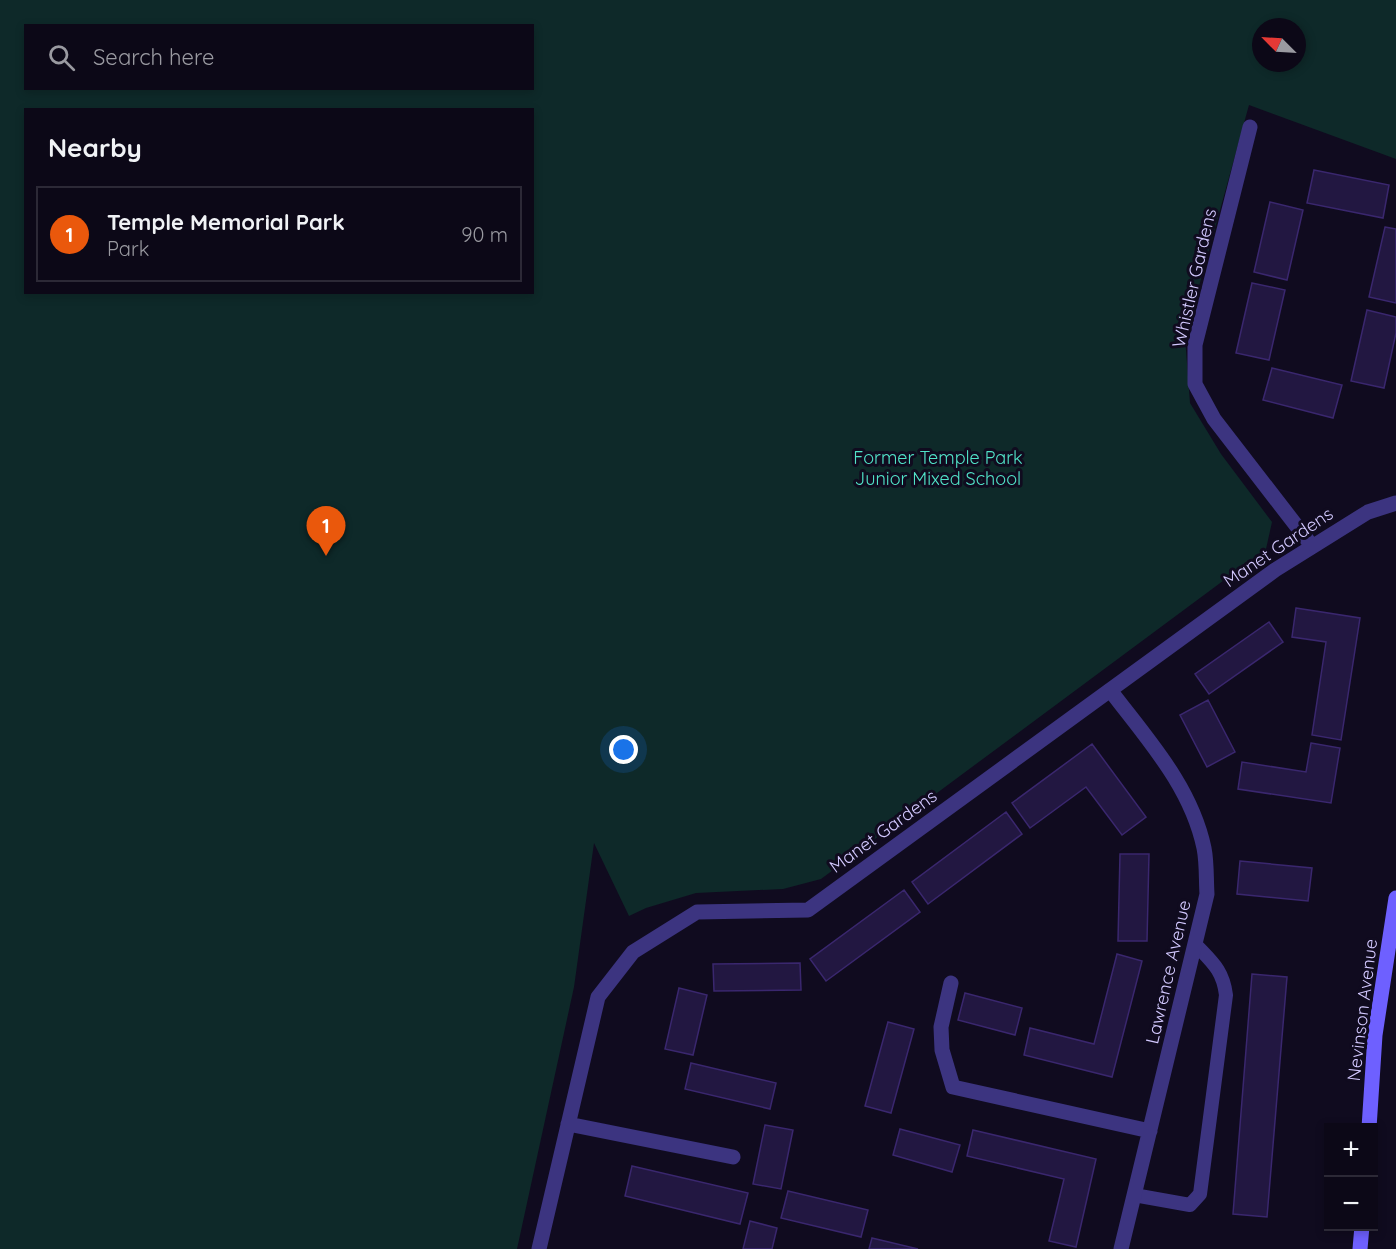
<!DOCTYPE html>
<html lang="en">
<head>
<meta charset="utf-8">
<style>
  :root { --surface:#0c0817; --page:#1a1624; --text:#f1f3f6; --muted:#9a9aa1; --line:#2c2936; --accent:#ea580c }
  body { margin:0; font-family:Quicksand,sans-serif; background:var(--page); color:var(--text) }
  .controls { position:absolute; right:18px; bottom:18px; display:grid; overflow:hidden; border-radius:0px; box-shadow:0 3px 9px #0003 }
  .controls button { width:54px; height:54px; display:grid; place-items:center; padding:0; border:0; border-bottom:2px solid var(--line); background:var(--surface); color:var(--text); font:30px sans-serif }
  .compass { position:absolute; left:1252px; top:18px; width:54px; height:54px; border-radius:50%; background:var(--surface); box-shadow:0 3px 9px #0003; rotate:294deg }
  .you { position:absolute; left:624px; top:750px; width:21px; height:21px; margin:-15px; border:4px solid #fff; border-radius:50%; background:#1a73e8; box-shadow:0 0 0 9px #1a73e833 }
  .badge { display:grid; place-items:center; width:39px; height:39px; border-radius:50%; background:var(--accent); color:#fff; font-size:20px; font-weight:700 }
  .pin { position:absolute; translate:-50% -50px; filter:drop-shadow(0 2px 3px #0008) }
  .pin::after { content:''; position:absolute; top:32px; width:21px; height:18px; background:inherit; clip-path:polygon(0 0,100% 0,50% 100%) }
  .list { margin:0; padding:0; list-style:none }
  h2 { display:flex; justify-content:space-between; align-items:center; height:78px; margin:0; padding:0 24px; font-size:26px }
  h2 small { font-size:20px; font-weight:400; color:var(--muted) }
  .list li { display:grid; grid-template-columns:39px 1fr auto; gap:18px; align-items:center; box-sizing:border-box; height:96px; margin:0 12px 12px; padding:0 12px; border:2px solid var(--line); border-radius:0px }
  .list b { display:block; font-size:22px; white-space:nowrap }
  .list p { margin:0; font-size:20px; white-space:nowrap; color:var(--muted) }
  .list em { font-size:20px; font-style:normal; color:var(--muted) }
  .icon { flex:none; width:33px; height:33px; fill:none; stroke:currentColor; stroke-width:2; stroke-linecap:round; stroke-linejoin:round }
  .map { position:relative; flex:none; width:1396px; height:1249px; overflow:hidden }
  .search { position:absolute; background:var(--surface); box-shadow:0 3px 9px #0003; left:24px; top:24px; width:510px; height:66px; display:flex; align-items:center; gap:15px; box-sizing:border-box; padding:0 21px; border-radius:0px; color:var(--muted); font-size:22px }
  .panel { position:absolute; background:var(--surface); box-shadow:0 3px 9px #0003; left:24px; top:108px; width:510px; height:186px; border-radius:0px }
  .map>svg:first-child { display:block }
  .green { fill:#0e2929; fill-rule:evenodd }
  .building { fill:#221741; stroke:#3a276e; stroke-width:1.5 }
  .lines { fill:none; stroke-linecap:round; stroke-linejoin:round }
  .lane { stroke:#3c3480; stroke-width:14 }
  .street { stroke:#3c3480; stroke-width:15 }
  .secondary { stroke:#6e60ff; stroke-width:15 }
  .labels { text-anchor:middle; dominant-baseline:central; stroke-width:6; stroke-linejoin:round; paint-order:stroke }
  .street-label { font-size:18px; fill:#d3c9ff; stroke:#100b1f }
  .park-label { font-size:18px; fill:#51e4c8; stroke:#100b1f }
</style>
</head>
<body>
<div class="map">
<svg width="1396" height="1249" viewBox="0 0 1396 1249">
  <rect width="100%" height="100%" fill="#100b1f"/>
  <path class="green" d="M 0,0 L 1396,0 L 1396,159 L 1249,105 L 1185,337 L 1190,403 L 1221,454 L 1272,522 L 1266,549 L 821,879 L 783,889 L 696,893 L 646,908 L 629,916 L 594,843 L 574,987 L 517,1249 L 0,1249 ZM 26,26 L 532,26 L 532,88 L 26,88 ZM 1261,27 L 1297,27 L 1297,63 L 1261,63 ZM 26,110 L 532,110 L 532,292 L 26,292 Z"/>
  <path class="building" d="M 1314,170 L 1389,185 L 1383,218 L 1307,203 Z
    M 1270,202 L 1303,210 L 1287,280 L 1254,272 Z
    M 1385,227 L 1396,229 L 1396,303 L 1369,297 Z
    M 1252,283 L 1285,290 L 1269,360 L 1236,353 Z
    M 1367,310 L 1396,317 L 1396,333 L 1384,388 L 1351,381 Z
    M 1272,368 L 1342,385 L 1333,418 L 1263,400 Z
    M 1296,608 L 1360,618 L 1341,740 L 1312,735 L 1326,642 L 1292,637 Z
    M 1269,622 L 1283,642 L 1209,694 L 1195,674 Z
    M 1208,700 L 1235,752 L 1207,767 L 1180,715 Z
    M 1311,743 L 1340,748 L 1331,803 L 1238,789 L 1242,762 L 1306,772 Z
    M 1092,744 L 1146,817 L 1122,835 L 1086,787 L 1030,828 L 1012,803 Z
    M 1006,812 L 1022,834 L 928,904 L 912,882 Z
    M 1120,854 L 1149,854 L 1147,941 L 1118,941 Z
    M 1240,861 L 1312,868 L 1308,901 L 1237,894 Z
    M 904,890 L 920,912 L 826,981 L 810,959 Z
    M 1117,954 L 1142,961 L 1112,1077 L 1024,1055 L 1030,1028 L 1094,1044 Z
    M 800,963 L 801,990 L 714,991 L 713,964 Z
    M 1252,974 L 1287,977 L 1267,1217 L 1233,1214 Z
    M 679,988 L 707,995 L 693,1055 L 665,1049 Z
    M 965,993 L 1022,1008 L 1015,1035 L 958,1020 Z
    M 888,1022 L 914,1029 L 891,1113 L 865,1106 Z
    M 691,1063 L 776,1083 L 770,1109 L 685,1089 Z
    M 765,1125 L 793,1130 L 781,1189 L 753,1184 Z
    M 900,1129 L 960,1145 L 952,1172 L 893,1155 Z
    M 973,1130 L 1096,1159 L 1076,1247 L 1049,1241 L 1064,1179 L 967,1156 Z
    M 632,1166 L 748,1193 L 740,1224 L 625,1196 Z
    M 788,1191 L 868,1210 L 861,1237 L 781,1218 Z
    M 750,1221 L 777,1228 L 772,1249 L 743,1249 Z
    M 872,1238 L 918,1249 L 869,1249 Z"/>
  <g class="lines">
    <path class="lane" d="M 1134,1195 L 1190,1205 L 1200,1194 L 1226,995 C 1223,970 1212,962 1195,944"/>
    <path class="street" d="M 1250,127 L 1195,345 L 1195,384 L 1214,419 L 1312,546
      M 1110,690 C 1147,739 1191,786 1204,848 C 1207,863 1206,880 1207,894 L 1121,1249
      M 951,983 L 941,1027 L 942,1050 L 953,1087 L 1150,1131
      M 568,1124 L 733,1157
      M 539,1249 L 598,997 L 633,952 L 697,912 L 808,910 L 1275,570 L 1368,512 L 1396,503"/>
    <path class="secondary" d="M 1369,1128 L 1375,1035 L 1396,898
      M 1360,1249 L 1362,1226"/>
  </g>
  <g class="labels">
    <g class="street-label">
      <text transform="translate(1194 278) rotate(-77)">Whistler Gardens</text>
      <text transform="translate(1278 547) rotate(-34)">Manet Gardens</text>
      <text transform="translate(883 831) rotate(-36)">Manet Gardens</text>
      <text transform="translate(1168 972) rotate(-77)">Lawrence Avenue</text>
      <text transform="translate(1362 1010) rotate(-83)">Nevinson Avenue</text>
    </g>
    <g class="park-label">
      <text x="938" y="457">Former Temple Park<tspan x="938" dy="21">Junior Mixed School</tspan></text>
    </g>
  </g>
</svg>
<div class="controls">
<button>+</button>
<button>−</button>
</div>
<svg class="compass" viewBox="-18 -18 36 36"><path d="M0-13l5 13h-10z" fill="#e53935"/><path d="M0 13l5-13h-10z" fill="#9a9aa1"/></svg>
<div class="you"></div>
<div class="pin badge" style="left:326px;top:556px">1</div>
<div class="search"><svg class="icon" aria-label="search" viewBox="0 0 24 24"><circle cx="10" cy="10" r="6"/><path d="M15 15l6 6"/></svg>Search here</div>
<section class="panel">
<h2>Nearby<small></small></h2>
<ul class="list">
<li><span class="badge">1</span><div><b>Temple Memorial Park</b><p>Park</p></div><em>90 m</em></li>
</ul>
</section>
</div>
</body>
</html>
